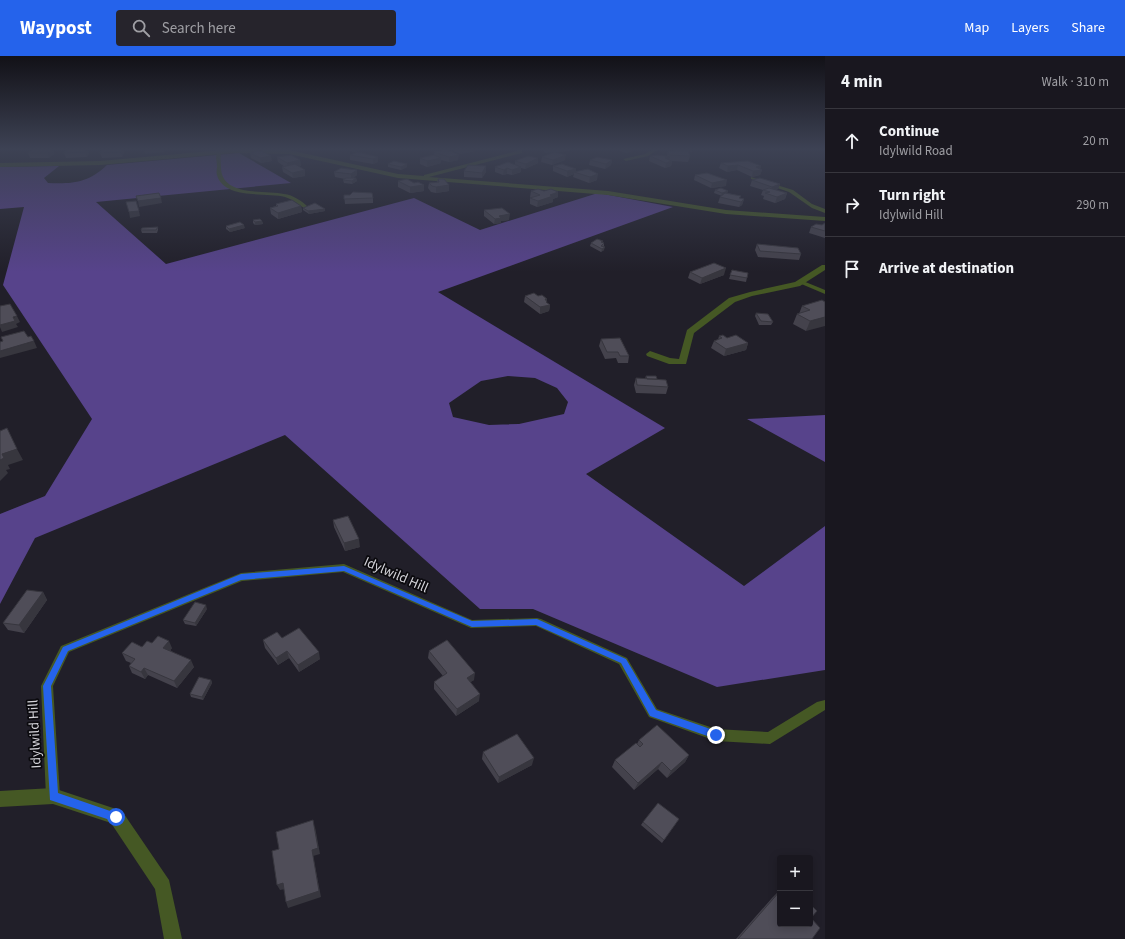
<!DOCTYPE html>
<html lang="en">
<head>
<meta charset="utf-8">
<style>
  :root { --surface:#19171f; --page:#26242c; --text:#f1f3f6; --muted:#9f9fa4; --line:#37363d; --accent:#2563eb }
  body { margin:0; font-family:"Source Sans 3",sans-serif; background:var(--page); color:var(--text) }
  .controls { position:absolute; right:12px; bottom:12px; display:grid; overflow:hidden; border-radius:4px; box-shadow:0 2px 10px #0003 }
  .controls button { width:36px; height:36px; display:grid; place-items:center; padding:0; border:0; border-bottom:1px solid var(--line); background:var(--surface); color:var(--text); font:20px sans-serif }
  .stop { position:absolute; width:12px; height:12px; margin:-9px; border:3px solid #2563eb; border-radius:50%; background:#fff }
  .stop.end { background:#2563eb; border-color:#fff; box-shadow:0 1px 4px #0008 }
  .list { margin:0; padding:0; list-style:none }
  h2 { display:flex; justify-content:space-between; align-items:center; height:52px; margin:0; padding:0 16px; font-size:17px }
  h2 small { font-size:13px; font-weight:400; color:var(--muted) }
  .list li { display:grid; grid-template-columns:26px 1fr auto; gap:12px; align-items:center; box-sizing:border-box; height:64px; padding:0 16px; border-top:1px solid var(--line) }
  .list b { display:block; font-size:15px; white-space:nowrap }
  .list p { margin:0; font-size:13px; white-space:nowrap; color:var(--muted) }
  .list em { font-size:13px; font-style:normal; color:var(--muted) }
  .icon { flex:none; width:22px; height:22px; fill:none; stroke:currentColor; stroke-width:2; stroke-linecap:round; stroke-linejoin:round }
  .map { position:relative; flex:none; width:825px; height:883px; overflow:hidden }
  header { display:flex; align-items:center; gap:24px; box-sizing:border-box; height:56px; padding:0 20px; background:var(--accent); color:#fff }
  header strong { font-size:19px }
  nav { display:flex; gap:22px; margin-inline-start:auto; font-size:14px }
  .search { width:280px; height:36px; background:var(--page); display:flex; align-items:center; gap:10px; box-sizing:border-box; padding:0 14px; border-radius:4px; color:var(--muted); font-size:15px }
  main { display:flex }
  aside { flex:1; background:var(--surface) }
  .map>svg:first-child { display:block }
  .forest { fill:#57438b; fill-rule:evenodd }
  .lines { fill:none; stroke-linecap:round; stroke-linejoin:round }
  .service { fill:#455824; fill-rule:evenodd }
  .minor { fill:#455824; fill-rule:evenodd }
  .wall { fill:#44424c }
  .shaded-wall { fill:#37363e }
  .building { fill:#4f4d58; stroke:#37363e }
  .route { fill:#2563eb }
  .labels { text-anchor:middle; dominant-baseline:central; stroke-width:3.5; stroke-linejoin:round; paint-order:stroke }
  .near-street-label { font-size:14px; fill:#d3d2d8; stroke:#0b0a0e }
</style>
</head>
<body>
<header>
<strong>Waypost</strong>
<div class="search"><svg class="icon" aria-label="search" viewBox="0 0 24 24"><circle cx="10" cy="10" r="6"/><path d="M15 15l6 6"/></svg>Search here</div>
<nav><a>Map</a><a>Layers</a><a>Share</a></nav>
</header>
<main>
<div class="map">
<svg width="825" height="883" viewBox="0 0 825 883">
  <rect width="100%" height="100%" fill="#211f29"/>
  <path class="forest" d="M 239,97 L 291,127 L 96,146 L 166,208 L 414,142 L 480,174 L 598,137 L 673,151 L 438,236 L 665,372 L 586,418 L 744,530 L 825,470 L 825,614 L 717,631 L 533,553 L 480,553 L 285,379 L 35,482 L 0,548 L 0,458 L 45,440 L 92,363 L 3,229 L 24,151 L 0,153 L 0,111 L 59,110 L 44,122 L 48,127 C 73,128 88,127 107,109 ZM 508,320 L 535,322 L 557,332 L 568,346 L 564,358 L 519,368 L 489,369 L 453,361 L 449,347 L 481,325 Z
    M 825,359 L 825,406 L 747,363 Z"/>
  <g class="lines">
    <path class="service" d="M 219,96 L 221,97 C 220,102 221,107 221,112 C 222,141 265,134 284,138 C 293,139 302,145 308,151 L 304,152 C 298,148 292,143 285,141 C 267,136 224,144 217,119 C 216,116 217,113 217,110 C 217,104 214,99 219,96 Z
      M 751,121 L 793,134 L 812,148 L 825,153 L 825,157 L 812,152 L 789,136 L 751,123 Z
      M 799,225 L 803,225 L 825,234 L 825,238 L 799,227 Z
      M 344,508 L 472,564 L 537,562 L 541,563 L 627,602 L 657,653 L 716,673 L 768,676 L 817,646 L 825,644 L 825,654 L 770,688 L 716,685 L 649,661 L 619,608 L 536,570 L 471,572 L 343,516 L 242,525 L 69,596 L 53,630 L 60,740 L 58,745 L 53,747 L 48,745 L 46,740 L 41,630 L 61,590 L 241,517 Z"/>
    <path class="minor" d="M 233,93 L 289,94 L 398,118 L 424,120 L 424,119 L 517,95 L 518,93 L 522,93 L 522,97 L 429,121 L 608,135 L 726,154 L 825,161 L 825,165 L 726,158 L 608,139 L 398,122 L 289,98 L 233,97 L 100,109 L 0,111 L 0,107 L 100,105 Z
      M 653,93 L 659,93 L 648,100 L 626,105 L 623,103 L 645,98 Z
      M 822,209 L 825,209 L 825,214 L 800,230 L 752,240 L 735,246 L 694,277 L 686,308 L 669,308 L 647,300 L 646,298 L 650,295 L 670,302 L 679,303 L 687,274 L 729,242 L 750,236 L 795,226 Z
      M 53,732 L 122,755 L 169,824 L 182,883 L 164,883 L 155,833 L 111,767 L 53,748 L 0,751 L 0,735 Z"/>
  </g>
  <path class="wall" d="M 53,93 L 54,98 L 49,102 L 30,102 L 28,97 Z
    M 88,93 L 89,97 L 87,101 L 66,102 L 64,97 Z
    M 111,93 L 123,93 L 124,97 L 122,101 L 102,102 L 100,97 Z
    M 341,93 L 361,93 L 361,94 L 355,96 Z
    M 455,93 L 475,93 L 475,95 L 460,98 L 454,95 Z
    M 542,93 L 569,93 L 569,95 L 555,96 L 565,104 L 552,109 L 541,106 L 542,101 L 554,96 L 545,97 Z
    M 617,93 L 638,93 L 627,97 L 617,94 Z
    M 672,93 L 692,93 L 692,96 L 688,95 L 690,100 L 688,106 L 672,105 L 671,110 L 665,112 L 649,105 L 650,100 L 667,100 L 668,95 L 673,95 L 673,94 Z
    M 434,96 L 458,104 L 449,106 L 441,104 L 441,107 L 427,111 L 420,108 L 420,102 L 434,99 Z
    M 250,97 L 272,105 L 261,107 L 251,102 Z
    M 350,99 L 378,101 L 378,106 L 373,108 L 350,104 Z
    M 277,101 L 300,104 L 301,110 L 298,110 L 305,114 L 305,120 L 293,122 L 283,116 L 282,111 L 285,111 L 278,106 Z
    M 538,102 L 538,107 L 525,113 L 521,112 L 521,116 L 512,119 L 507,118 L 503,119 L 495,116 L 495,111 L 515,109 L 515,105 Z
    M 590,104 L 612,104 L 611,109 L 605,113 L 589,109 Z
    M 721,107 L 761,110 L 760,113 L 762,114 L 760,119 L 752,121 L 737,114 L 727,116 L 719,112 Z
    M 388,108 L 407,108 L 407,111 L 401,114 L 388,111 Z
    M 486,110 L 486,116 L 482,122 L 464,121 L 464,115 Z
    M 553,110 L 576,113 L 576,115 L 597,124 L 589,127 L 573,121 L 574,118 L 567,121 L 553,115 Z
    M 334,116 L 357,119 L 353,122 L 356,122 L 357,125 L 352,128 L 344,127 L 343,124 L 345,123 L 335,121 Z
    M 695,119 L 726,130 L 711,132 L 694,124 Z
    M 438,123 L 449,135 L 436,137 L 431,136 L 428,132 L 429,127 L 437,126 Z
    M 752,124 L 780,128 L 778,133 L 776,134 L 787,137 L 785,143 L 775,147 L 763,143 L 764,140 L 761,139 L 763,134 L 750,130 Z
    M 398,125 L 414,127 L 424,129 L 424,135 L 410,137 L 398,131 Z
    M 715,134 L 728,135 L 727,137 L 741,140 L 740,142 L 744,143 L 742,149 L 739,151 L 718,147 L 720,141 L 722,140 L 714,137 Z
    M 531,135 L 544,135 L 558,136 L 558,141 L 553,143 L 553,146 L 537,151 L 530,148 L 530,142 L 531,142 L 530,141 Z
    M 344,139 L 373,142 L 373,147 L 345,148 Z
    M 276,148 L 301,150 L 302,156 L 278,163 L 271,158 L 270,152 L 276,150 Z
    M 303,152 L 325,155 L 309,158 L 303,154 Z
    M 484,154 L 509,164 L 501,165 L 501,167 L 494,168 L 484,160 Z
    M 253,164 L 262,165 L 263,168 L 255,169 L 253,167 Z
    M 825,167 L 825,182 L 809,177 L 811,171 L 822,169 Z
    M 226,170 L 245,172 L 230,176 L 226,173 Z
    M 158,171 L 158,174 L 157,177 L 142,177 L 141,174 Z
    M 591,187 L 604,187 L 604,194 L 601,196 L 590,190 Z
    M 757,188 L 801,198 L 799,204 L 758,201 L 755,194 Z
    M 732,214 L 748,217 L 746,226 L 729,223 Z
    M 690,216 L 724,219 L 700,228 L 688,222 Z
    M 525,240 L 538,240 L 547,245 L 547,247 L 550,249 L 549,255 L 540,258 L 524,246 Z
    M 825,246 L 806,275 L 793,268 L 797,258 L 799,258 L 802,250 Z
    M 756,257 L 773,266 L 771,269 L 759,269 L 755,260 Z
    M 719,280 L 727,282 L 748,287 L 746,294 L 724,300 L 711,292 L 714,285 L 718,284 Z
    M 601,283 L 629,300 L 628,307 L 618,307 L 616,302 L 605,303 L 599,290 Z
    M 646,320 L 657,323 L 668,331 L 666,338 L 636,337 L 634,329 L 636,322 L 645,323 Z
    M 333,464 L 360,491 L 345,495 L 334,471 Z
    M 43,536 L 47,544 L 24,577 L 8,574 L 3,567 Z
    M 207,553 L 196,570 L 185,568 L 183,564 Z
    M 282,582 L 320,603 L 299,616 L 289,602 L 278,609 L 265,592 L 263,584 Z
    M 152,587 L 172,592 L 170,594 L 194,611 L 177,632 L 148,619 L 145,623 L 132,617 L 129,610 L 131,607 L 126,605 L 122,597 Z
    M 429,595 L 474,624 L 470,626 L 479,645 L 456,660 L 434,633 L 434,626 L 443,620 L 428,602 Z
    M 211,624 L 212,627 L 203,644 L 191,641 L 190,638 Z
    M 639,684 L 689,699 L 685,706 L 667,722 L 658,713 L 634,734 L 612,711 L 615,704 L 637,688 Z
    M 483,696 L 532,709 L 498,727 L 482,703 Z
    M 679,763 L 662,787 L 641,769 L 643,766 Z
    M 780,834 L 811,862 L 812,883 L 736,883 L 772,842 Z"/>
  <path class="shaded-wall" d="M 53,93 L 54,98 L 49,102 L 48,97 Z
    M 88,93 L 89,97 L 87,101 L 85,96 Z
    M 123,93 L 124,97 L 122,101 L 121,96 Z
    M 144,93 L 163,93 L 164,96 L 145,98 Z
    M 171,93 L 190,93 L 172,95 Z
    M 355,93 L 361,93 L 361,94 L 355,96 Z
    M 475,93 L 475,95 L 460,98 L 460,95 Z
    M 628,93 L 638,93 L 627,97 Z
    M 459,99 L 458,104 L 449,106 L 449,101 Z
    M 566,99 L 565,104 L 552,109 L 553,104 Z
    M 271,100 L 272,105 L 261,107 L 260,102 Z
    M 378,101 L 378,106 L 373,108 L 373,103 Z
    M 670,101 L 669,106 L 672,105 L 671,110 L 665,112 L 666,107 L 665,102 Z
    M 441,102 L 441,107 L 427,111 L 427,105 Z
    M 538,102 L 538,107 L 525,113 L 526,108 Z
    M 300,104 L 301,110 L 288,112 L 287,107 Z
    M 612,104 L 611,109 L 605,113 L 606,108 Z
    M 407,108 L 407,111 L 401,114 L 401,111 Z
    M 738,109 L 737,114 L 727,116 L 728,110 Z
    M 486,110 L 486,116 L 482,122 L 482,117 Z
    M 761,110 L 760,114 L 762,114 L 760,119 L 752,121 L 753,115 L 756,111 Z
    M 521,111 L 521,116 L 512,119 L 512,114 Z
    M 507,112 L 507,118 L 503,119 L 504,114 Z
    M 576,113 L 576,116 L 574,116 L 574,118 L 567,121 L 567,115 Z
    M 305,114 L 305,120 L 293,122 L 292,117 Z
    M 357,114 L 357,119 L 351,124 L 351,118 Z
    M 598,118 L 597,124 L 589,127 L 590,121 Z
    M 356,122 L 357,125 L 352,128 L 352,125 Z
    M 727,124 L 726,130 L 711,132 L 712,127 Z
    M 780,128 L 778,133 L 770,136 L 772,131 Z
    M 424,129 L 424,135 L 410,137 L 410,131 Z
    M 449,129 L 449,135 L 436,137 L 436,131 Z
    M 728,135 L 727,138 L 721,140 L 722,137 Z
    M 558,136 L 558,141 L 553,143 L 553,146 L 537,151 L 538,145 L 550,139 Z
    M 787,137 L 785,143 L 775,147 L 777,141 Z
    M 161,142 L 162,147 L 139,151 L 138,145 Z
    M 744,143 L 742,149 L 739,151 L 741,146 Z
    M 301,150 L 302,156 L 278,163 L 278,157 Z
    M 325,153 L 325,155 L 309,158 L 308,155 Z
    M 139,155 L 140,160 L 130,162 L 129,156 Z
    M 510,158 L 509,164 L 501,165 L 501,167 L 494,168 L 495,163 L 499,160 Z
    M 262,165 L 263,168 L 255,169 L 255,166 Z
    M 244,169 L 245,172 L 230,176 L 229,173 Z
    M 605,191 L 604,194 L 601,196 L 602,193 Z
    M 726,212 L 724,219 L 700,228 L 702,222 Z
    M 545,243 L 547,243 L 547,249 L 550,249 L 549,255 L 540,258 L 540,251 Z
    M 17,260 L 20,266 L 16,268 L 18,271 L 2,276 L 0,271 L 0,269 Z
    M 825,261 L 825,270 L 806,275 L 810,265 Z
    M 34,285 L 37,292 L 0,302 L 0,295 Z
    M 748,287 L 746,294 L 724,300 L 726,293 Z
    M 17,393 L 23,404 L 8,409 L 10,413 L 6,414 L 8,417 L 0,425 L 0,404 L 2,398 Z
    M 359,483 L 360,491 L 345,495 L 344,487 Z
    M 43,536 L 47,544 L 24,577 L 19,569 Z
    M 206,549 L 207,553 L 196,570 L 195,567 Z
    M 169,585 L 172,592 L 167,599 L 163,592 Z
    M 287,595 L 289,602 L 278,609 L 276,602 Z
    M 319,596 L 320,603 L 299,616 L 298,609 Z
    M 191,604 L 194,611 L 177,632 L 174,625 Z
    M 144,612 L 148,619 L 145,623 L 141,616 Z
    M 475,617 L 474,624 L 466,629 L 467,622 Z
    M 211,624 L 212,627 L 203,644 L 202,641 Z
    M 480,638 L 479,645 L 456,660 L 457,653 Z
    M 689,699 L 685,706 L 667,722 L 671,715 Z
    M 534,702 L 532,709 L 498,727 L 499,721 Z
    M 662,706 L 658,713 L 634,734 L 638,727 Z
    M 315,771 L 320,798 L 313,800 L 321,841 L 288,852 L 286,846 Z
    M 283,827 L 285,833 L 280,834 L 277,829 Z"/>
  <path class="building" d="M 33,93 L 53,93 L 48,97 L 28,97 Z
    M 67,93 L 87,93 L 85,96 L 64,97 Z
    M 102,93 L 123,93 L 121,96 L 100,97 Z
    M 446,93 L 459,99 L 449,101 L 434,96 Z
    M 456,93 L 475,93 L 460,95 Z
    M 260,94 L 271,100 L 260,102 L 250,97 Z
    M 673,94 L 688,94 L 690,100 L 669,99 L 668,95 L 674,95 Z
    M 358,96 L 378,101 L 373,103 L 350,99 Z
    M 554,96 L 566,99 L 553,104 L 542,101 Z
    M 291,99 L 300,104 L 287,107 L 277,101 Z
    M 434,99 L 441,102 L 427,105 L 420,102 Z
    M 657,99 L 665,100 L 670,101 L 665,102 L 672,105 L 666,107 L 650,100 Z
    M 528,100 L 538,102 L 526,108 L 515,105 Z
    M 597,101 L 612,104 L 606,108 L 590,104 Z
    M 394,105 L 407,108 L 401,111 L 388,108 Z
    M 748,105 L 761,110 L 756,111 L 762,114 L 753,115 L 738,109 L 728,110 L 721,107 Z
    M 508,106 L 521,111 L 512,114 L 507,112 L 504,114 L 495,111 Z
    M 295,108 L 305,114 L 292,117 L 282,111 Z
    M 562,108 L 576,113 L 567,115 L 553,110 Z
    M 468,109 L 486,110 L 482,117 L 464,115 Z
    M 341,112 L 357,114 L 351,118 L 334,116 Z
    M 588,113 L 598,118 L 590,121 L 574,116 Z
    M 707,117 L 727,124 L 712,127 L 695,119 Z
    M 346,122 L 356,122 L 352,125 L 343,124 Z
    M 760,122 L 780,128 L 772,131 L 752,124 Z
    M 407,123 L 414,127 L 418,126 L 424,129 L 410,131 L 398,125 Z
    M 438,123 L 444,123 L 449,129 L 436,131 L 432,130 L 429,127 L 439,126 Z
    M 721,132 L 728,135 L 722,137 L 715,134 Z
    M 769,132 L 787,137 L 777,141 L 765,137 L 770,136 L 763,134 Z
    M 538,133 L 544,135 L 551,133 L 558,136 L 550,139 L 553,140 L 538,145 L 530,142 L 540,139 L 531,135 Z
    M 353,136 L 372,137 L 373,142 L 344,143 L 344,139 L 350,139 Z
    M 159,137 L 161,142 L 138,145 L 136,140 Z
    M 725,137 L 741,140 L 739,142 L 744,143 L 741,146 L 720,141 Z
    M 292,144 L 301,150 L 278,157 L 270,152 L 278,150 L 276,148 Z
    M 136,145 L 139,155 L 129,156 L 126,146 Z
    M 315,147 L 325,153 L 308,155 L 303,152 Z
    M 502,152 L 510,158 L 499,160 L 501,162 L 495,163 L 484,154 Z
    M 260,163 L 262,165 L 255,166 L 253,164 Z
    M 240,166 L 244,169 L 229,173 L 226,170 Z
    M 825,167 L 825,175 L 811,171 L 816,168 L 822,169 Z
    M 158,171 L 156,174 L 141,174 L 142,172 Z
    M 597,183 L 603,185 L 601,186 L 604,187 L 601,190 L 605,191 L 602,193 L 591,187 Z
    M 757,188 L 798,192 L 801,198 L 760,195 Z
    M 714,207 L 726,212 L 702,222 L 690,216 Z
    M 732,214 L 748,217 L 747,222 L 730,219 Z
    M 534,237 L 538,240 L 542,239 L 547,243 L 545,243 L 547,246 L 546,246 L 550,249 L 540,251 L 525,240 Z
    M 822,244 L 825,246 L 825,261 L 810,265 L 797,258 L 810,254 L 802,250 Z
    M 10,248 L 17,260 L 13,261 L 15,265 L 0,269 L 0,250 Z
    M 756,257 L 768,258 L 773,266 L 761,265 Z
    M 24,275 L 28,281 L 31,280 L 34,285 L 0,295 L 0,286 L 3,285 L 1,281 Z
    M 723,279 L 727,282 L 736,279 L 748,287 L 726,293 L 714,285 L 722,282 L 719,280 Z
    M 620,282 L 629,300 L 620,300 L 618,296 L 607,296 L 601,283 Z
    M 646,320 L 656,320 L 657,323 L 647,323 Z
    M 636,322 L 666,324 L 668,331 L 637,329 Z
    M 7,372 L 17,393 L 2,398 L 4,402 L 0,404 L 0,375 Z
    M 348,460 L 359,483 L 344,487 L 333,464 Z
    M 27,534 L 43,536 L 19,569 L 3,567 Z
    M 195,546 L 206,549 L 195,567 L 183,564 Z
    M 299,572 L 319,596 L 298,609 L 287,595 L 276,602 L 263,584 L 277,576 L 282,582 Z
    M 158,580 L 169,585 L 163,592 L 191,604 L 174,625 L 144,612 L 141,616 L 129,610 L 135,603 L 122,597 L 132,586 L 142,591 L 147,585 L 152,587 Z
    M 447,584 L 475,617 L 467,622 L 480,638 L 457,653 L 434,626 L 447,617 L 429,595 Z
    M 199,621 L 211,624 L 202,641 L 190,638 Z
    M 657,669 L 689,699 L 671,715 L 662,706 L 638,727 L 615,704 L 636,687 L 640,691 L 643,688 L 639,684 Z
    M 517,678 L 534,702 L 499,721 L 483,696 Z
    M 658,747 L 679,763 L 664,784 L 643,766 Z
    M 313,764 L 318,792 L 312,794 L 319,835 L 286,846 L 283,827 L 277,829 L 272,795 L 279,793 L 276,776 Z
    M 780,835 L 780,868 L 810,868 L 810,848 L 817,855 L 811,862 L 820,872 L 812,883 L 738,883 Z"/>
  <linearGradient id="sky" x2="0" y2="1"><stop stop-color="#121117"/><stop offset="0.43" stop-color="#3d4254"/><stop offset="1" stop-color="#3d4254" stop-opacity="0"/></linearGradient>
  <rect width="825" height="216" fill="url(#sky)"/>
  <path class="route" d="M 344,510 L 472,565 L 537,563 L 626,603 L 656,654 L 719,676 L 721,679 L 719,682 L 716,683 L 650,660 L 621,607 L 536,569 L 472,571 L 344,515 L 241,524 L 68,595 L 51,630 L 58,737 L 116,757 L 120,758 L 121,761 L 120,765 L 116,766 L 50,744 L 43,630 L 63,591 L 241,518 Z"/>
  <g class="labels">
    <g class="near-street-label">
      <text transform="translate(396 519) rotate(24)">Idylwild Hill</text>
      <text transform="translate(35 678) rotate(-93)">Idylwild Hill</text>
    </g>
  </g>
</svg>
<div class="controls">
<button>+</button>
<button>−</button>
</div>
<div class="stop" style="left:116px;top:761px"></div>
<div class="stop end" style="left:716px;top:679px"></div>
</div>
<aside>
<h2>4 min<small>Walk · 310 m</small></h2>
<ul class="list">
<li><svg class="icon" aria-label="ahead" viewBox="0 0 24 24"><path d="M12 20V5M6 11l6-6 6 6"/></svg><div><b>Continue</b><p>Idylwild Road</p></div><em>20 m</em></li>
<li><svg class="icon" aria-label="right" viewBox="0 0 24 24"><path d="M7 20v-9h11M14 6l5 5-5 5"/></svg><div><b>Turn right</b><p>Idylwild Hill</p></div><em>290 m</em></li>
<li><svg class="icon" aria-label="arrive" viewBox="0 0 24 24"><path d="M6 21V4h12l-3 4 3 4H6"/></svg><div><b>Arrive at destination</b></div></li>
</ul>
</aside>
</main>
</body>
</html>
